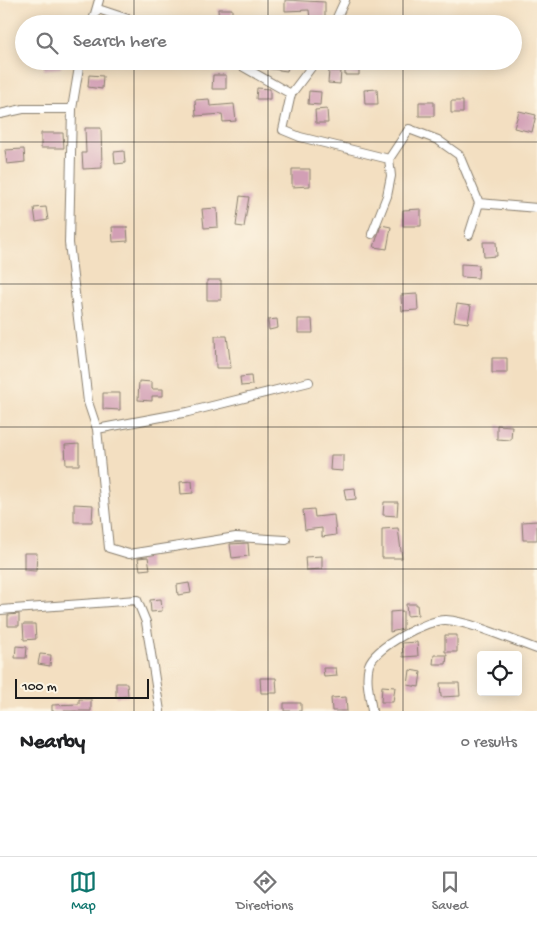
<!DOCTYPE html>
<html lang="en">
<head>
<meta charset="utf-8">
<style>
  :root { --surface:#fff; --page:#f6f6f6; --text:#202124; --muted:#757577; --line:#e0e0e0; --accent:#0f766e }
  body { margin:0; font-family:"Gochi Hand",sans-serif; background:var(--page); color:var(--text) }
  .controls { position:absolute; right:15px; bottom:15px; display:grid; overflow:hidden; border-radius:5px; box-shadow:0 2px 12px #0003 }
  .controls button { width:45px; height:45px; display:grid; place-items:center; padding:0; border:0; border-bottom:1px solid var(--line); background:var(--surface); color:var(--text); font:25px sans-serif }
  .scale { position:absolute; left:15px; bottom:12px; width:134px; box-sizing:border-box; padding-left:5px; border:2px solid #1c1c1c; border-top:0; font-size:14px; line-height:18px; white-space:nowrap; color:#1c1c1c; -webkit-text-stroke:4px #fcf5e5; paint-order:stroke }
  .list { margin:0; padding:0; list-style:none }
  h2 { display:flex; justify-content:space-between; align-items:center; height:65px; margin:0; padding:0 20px; font-size:21px }
  h2 small { font-size:16px; font-weight:400; color:var(--muted) }
  .icon { flex:none; width:28px; height:28px; fill:none; stroke:currentColor; stroke-width:2; stroke-linecap:round; stroke-linejoin:round }
  .map { position:relative; flex:none; width:537px; height:711px; overflow:hidden }
  .search { position:absolute; background:var(--surface); box-shadow:0 2px 12px #0003; left:15px; right:15px; top:15px; height:55px; display:flex; align-items:center; gap:12px; box-sizing:border-box; padding:0 18px; border-radius:28px; color:var(--muted); font-size:19px }
  .sheet { height:145px; background:var(--surface) }
  nav { display:flex; justify-content:space-around; align-items:center; box-sizing:border-box; height:70px; border-top:1px solid var(--line); background:var(--surface); font-size:14px; color:var(--muted) }
  nav a { display:grid; justify-items:center; gap:2px }
  nav .on { color:var(--accent) }
  .map>svg:first-child { display:block }
  .building { fill:#d29fb5 }
  .lines { fill:none; stroke-linecap:round; stroke-linejoin:round }
  .street-casing { stroke:#887e6e; stroke-width:10 }
  .street { stroke:#fff; stroke-width:8 }
  .grid { fill:none; stroke:#1c1c1c; stroke-width:1; stroke-opacity:0.55 }
</style>
</head>
<body>
<div class="map">
<svg width="537" height="711" viewBox="0 0 537 711">
  <rect width="100%" height="100%" fill="#fcf5e5"/>
  <filter id="ink" filterUnits="userSpaceOnUse"><feTurbulence type="fractalNoise" baseFrequency=".02" numOctaves="2"/><feDisplacementMap in="SourceGraphic" scale="10" xChannelSelector="R" yChannelSelector="G"/><feConvolveMatrix kernelMatrix="1 2 1 2 8 2 1 2 1" color-interpolation-filters="sRGB"/></filter>
  <filter id="wash" filterUnits="userSpaceOnUse"><feTurbulence type="fractalNoise" baseFrequency=".0096" numOctaves="4" result="noise"/><feDisplacementMap in="SourceGraphic" scale="20" xChannelSelector="R" yChannelSelector="G"/><feGaussianBlur stdDeviation="1.12" result="paint"/><feColorMatrix in="noise" values="0 0 0 0 0 0 0 0 0 0 0 0 0 0 0 0 0 1.4 0 .05"/><feComposite in="paint" operator="in"/></filter>
  <g filter="url(#wash)">
    <rect width="100%" height="100%" fill="#f3dfc1"/>
    <g id="blocks">
      <path class="building" d="M 285,0 L 325,2 L 325,18 L 310,19 L 309,10 L 285,11 Z
        M 218,9 L 232,9 L 232,17 L 247,18 L 247,24 L 219,24 Z
        M 44,61 L 61,61 L 61,68 L 44,70 Z
        M 265,61 L 289,63 L 287,71 L 264,68 Z
        M 345,61 L 359,61 L 359,75 L 345,75 Z
        M 329,71 L 341,71 L 340,84 L 328,83 Z
        M 89,75 L 103,76 L 102,89 L 88,87 Z
        M 213,75 L 226,75 L 226,89 L 212,89 Z
        M 257,88 L 270,89 L 270,99 L 256,99 Z
        M 377,89 L 378,104 L 365,104 L 364,90 Z
        M 309,91 L 321,92 L 320,105 L 308,104 Z
        M 209,99 L 210,106 L 234,104 L 236,121 L 223,122 L 222,114 L 196,116 L 195,100 Z
        M 451,101 L 463,101 L 463,113 L 451,113 Z
        M 419,102 L 434,102 L 434,116 L 419,116 Z
        M 327,109 L 328,123 L 316,123 L 315,110 Z
        M 519,111 L 536,115 L 532,132 L 514,128 Z
        M 85,128 L 101,128 L 102,168 L 83,169 L 82,153 L 86,153 Z
        M 41,133 L 63,133 L 64,148 L 41,148 Z
        M 24,149 L 25,162 L 7,164 L 5,150 Z
        M 124,151 L 125,163 L 115,164 L 114,152 Z
        M 292,169 L 310,169 L 310,186 L 292,187 Z
        M 240,196 L 249,197 L 244,227 L 236,226 Z
        M 46,207 L 48,220 L 36,222 L 34,208 Z
        M 217,208 L 218,227 L 204,228 L 202,209 Z
        M 421,209 L 421,226 L 403,226 L 403,210 Z
        M 381,225 L 391,227 L 387,249 L 374,247 Z
        M 112,227 L 127,227 L 128,241 L 113,242 Z
        M 483,242 L 496,242 L 497,256 L 484,257 Z
        M 461,264 L 479,265 L 478,278 L 461,277 Z
        M 207,280 L 221,280 L 221,300 L 207,300 Z
        M 417,294 L 418,310 L 402,311 L 401,295 Z
        M 457,304 L 471,306 L 468,323 L 454,321 Z
        M 277,319 L 278,328 L 269,330 L 268,320 Z
        M 298,319 L 312,319 L 313,333 L 298,333 Z
        M 215,336 L 227,336 L 231,368 L 216,368 Z
        M 492,358 L 507,358 L 507,373 L 492,373 Z
        M 251,376 L 252,385 L 241,386 L 240,377 Z
        M 139,381 L 152,382 L 152,389 L 163,389 L 163,396 L 152,396 L 152,401 L 138,400 Z
        M 103,393 L 120,393 L 120,410 L 103,409 Z
        M 497,425 L 512,426 L 511,440 L 497,439 Z
        M 79,444 L 79,465 L 66,465 L 65,445 Z
        M 331,455 L 343,455 L 343,471 L 330,470 Z
        M 192,481 L 193,493 L 181,494 L 180,482 Z
        M 355,488 L 356,499 L 346,500 L 344,489 Z
        M 384,502 L 398,502 L 397,516 L 383,515 Z
        M 74,504 L 93,505 L 92,522 L 74,522 Z
        M 314,509 L 315,517 L 334,515 L 336,535 L 322,537 L 322,528 L 305,530 L 303,510 Z
        M 537,521 L 537,540 L 523,540 L 522,522 Z
        M 398,528 L 402,558 L 382,558 L 382,529 Z
        M 248,543 L 249,556 L 232,558 L 230,544 Z
        M 24,553 L 37,553 L 36,571 L 24,570 Z
        M 322,556 L 322,569 L 306,570 L 305,557 Z
        M 148,557 L 150,569 L 140,570 L 138,558 Z
        M 189,583 L 191,593 L 178,595 L 177,585 Z
        M 161,599 L 162,611 L 151,612 L 150,600 Z
        M 406,604 L 417,604 L 418,615 L 407,616 Z
        M 403,611 L 403,629 L 390,632 L 390,612 Z
        M 19,614 L 19,626 L 8,626 L 8,615 Z
        M 23,624 L 35,624 L 36,639 L 24,640 Z
        M 445,635 L 457,635 L 457,652 L 445,652 Z
        M 417,642 L 418,656 L 403,657 L 402,643 Z
        M 16,646 L 27,647 L 26,658 L 15,658 Z
        M 40,654 L 51,655 L 50,666 L 38,664 Z
        M 434,655 L 447,655 L 446,664 L 433,664 Z
        M 323,668 L 336,668 L 337,676 L 324,677 Z
        M 410,670 L 421,672 L 419,687 L 408,685 Z
        M 260,678 L 276,678 L 277,693 L 261,693 Z
        M 116,683 L 127,683 L 128,696 L 116,697 Z
        M 440,683 L 459,683 L 460,696 L 441,697 Z
        M 382,686 L 395,687 L 393,702 L 381,702 Z
        M 346,697 L 347,711 L 332,711 L 331,698 Z
        M 79,699 L 91,699 L 91,711 L 52,711 L 52,705 L 79,704 Z
        M 284,703 L 301,703 L 301,711 L 284,711 Z"/>
    </g>
  </g>
  <g filter="url(#ink)">
    <use href="#blocks" fill-opacity="0" stroke="#887e6e" stroke-width="1"/>
    <g class="lines">
      <defs>
        <path id="street" d="M 98,9 L 143,24
          M 92,24 L 99,0
          M 334,24 L 345,0
          M 80,61 L 72,109 L 69,243 L 88,402 L 97,429 L 109,548 L 129,554 L 236,537 L 286,540
          M 233,61 L 291,94
          M 316,61 L 291,94 L 283,130 L 300,137 L 389,159
          M 0,114 L 23,109 L 72,109
          M 479,203 L 537,208
          M 372,234 L 387,196 L 391,176 L 389,159 L 409,129 L 438,140 L 459,155 L 479,203 L 469,235
          M 97,429 L 188,412 L 309,382
          M 0,610 L 137,600 L 146,622 L 160,711
          M 372,711 C 370,697 365,679 369,665 C 375,647 428,619 446,620 C 472,622 511,640 537,649"/>
      </defs>
      <use href="#street" class="street-casing"/>
      <use href="#street" class="street"/>
    </g>
  </g>
  <path class="grid" d="M 134,0 L 134,24M 268,0 L 268,24M 403,0 L 403,24M 134,61 L 134,711M 268,61 L 268,711M 403,61 L 403,711M 0,142 L 537,142M 0,284 L 537,284M 0,427 L 537,427M 0,569 L 537,569"/>
</svg>
<div class="controls">
<button><svg class="icon" aria-label="locate" viewBox="0 0 24 24"><circle cx="12" cy="12" r="6"/><path d="M12 2v4M12 18v4M2 12h4M18 12h4"/></svg></button>
</div>
<div class="scale">100 m</div>
<div class="search"><svg class="icon" aria-label="search" viewBox="0 0 24 24"><circle cx="10" cy="10" r="6"/><path d="M15 15l6 6"/></svg>Search here</div>
</div>
<section class="sheet">
<h2>Nearby<small>0 results</small></h2>
<ul class="list">
</ul>
</section>
<nav>
<a class="on"><svg class="icon" aria-label="map" viewBox="0 0 24 24"><path d="M3 6l6-2 6 2 6-2v14l-6 2-6-2-6 2zM9 4v14M15 6v14"/></svg>Map</a>
<a><svg class="icon" aria-label="directions" viewBox="0 0 24 24"><path d="M12 3l9 9-9 9-9-9zM9 14v-3h6M13 9l2 2-2 2"/></svg>Directions</a>
<a><svg class="icon" aria-label="saved" viewBox="0 0 24 24"><path d="M7 4h10v16l-5-4-5 4z"/></svg>Saved</a>
</nav>
</body>
</html>
